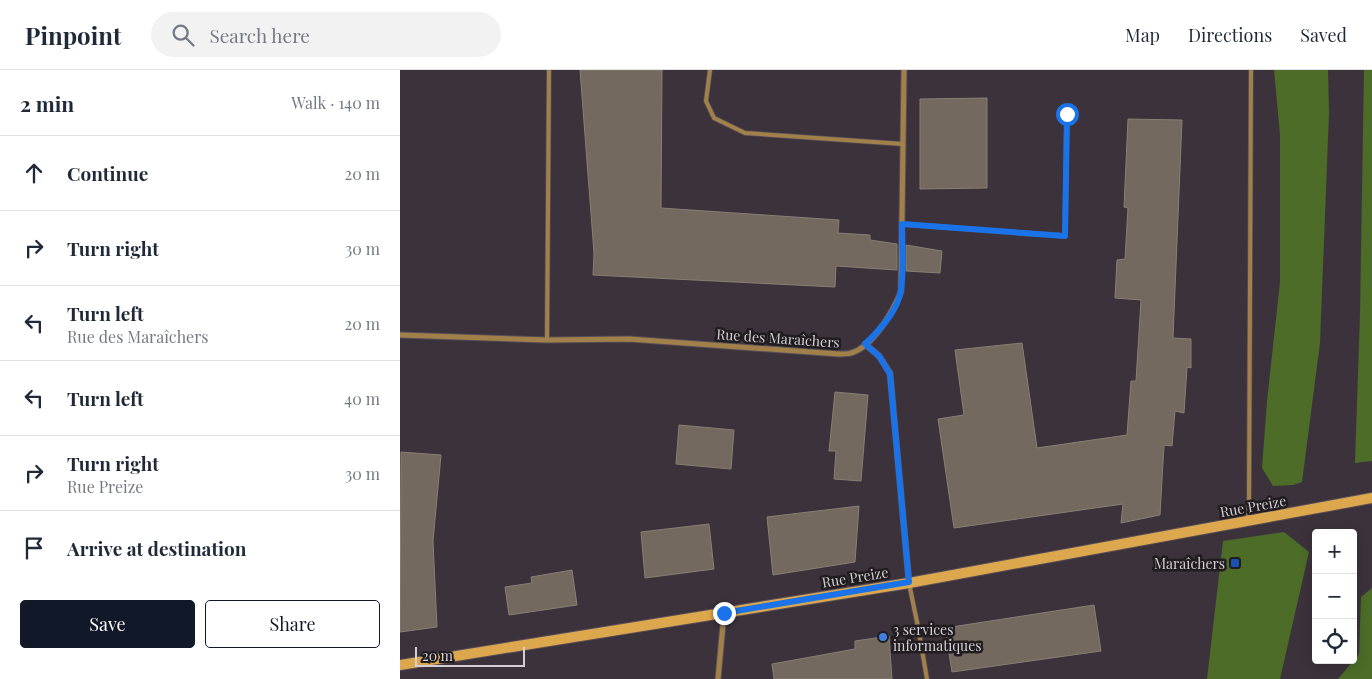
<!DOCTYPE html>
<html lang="en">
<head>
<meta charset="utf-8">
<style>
  :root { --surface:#fff; --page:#f2f2f3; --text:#1f2937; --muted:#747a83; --line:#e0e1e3; --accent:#111827 }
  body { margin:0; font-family:"Playfair Display",serif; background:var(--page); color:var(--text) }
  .controls { position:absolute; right:15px; bottom:15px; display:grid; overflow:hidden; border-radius:5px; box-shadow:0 2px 12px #0003 }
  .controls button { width:45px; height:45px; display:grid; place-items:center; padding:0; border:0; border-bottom:1px solid var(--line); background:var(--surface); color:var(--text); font:25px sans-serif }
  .scale { position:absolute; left:15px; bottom:12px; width:110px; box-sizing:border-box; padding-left:5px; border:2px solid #d5cfd5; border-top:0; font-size:14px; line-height:18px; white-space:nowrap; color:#d5cfd5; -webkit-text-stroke:4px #201c20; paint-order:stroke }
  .stop { position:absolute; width:15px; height:15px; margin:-11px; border:4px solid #1a73e8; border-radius:50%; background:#fff }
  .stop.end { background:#1a73e8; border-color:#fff; box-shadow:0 1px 5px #0008 }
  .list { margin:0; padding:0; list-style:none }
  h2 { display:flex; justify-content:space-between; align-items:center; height:65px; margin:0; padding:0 20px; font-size:21px }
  h2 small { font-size:16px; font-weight:400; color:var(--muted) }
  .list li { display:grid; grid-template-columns:32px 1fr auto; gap:15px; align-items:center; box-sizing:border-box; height:75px; padding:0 20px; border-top:1px solid var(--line) }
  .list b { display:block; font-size:19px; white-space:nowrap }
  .list p { margin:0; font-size:16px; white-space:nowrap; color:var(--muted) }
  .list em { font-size:16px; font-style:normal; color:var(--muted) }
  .actions { display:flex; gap:10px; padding:15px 20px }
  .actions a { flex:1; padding:11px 0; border:1px solid var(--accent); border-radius:5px; text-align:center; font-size:18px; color:var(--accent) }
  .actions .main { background:var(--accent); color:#fff }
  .icon { flex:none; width:28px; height:28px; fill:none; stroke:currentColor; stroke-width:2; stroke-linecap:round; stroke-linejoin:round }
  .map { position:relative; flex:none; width:972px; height:609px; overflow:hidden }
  header { display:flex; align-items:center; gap:30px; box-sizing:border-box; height:70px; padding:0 25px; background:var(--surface); border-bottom:1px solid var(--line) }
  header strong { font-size:24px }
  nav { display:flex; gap:28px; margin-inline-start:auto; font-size:18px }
  .search { width:350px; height:45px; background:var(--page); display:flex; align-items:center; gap:12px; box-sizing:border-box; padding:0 18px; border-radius:28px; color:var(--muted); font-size:19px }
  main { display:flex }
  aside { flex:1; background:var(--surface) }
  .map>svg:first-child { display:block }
  .green { fill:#4c6c28 }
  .building { fill:#73695f; stroke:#897f74 }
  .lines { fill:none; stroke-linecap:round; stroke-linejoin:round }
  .lane-casing { stroke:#584e58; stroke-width:5.5 }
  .street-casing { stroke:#584e58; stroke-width:7 }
  .secondary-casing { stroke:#584e58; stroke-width:12 }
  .lane { stroke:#a1804a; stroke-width:4 }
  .street { stroke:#a1804a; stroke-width:5 }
  .secondary { stroke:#dda84d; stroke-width:10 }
  .route { stroke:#1a73e8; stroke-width:6 }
  .transit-dot { fill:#1a4fb4; stroke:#201c20; stroke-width:2 }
  .shop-dot { fill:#3f7fe0; stroke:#201c20; stroke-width:2 }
  .labels { text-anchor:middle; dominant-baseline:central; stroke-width:5; stroke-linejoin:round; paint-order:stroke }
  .street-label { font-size:14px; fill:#d5cfd5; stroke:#201c20 }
  .poi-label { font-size:14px; fill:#d5cfd5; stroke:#201c20; text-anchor:end }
</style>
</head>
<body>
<header>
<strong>Pinpoint</strong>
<div class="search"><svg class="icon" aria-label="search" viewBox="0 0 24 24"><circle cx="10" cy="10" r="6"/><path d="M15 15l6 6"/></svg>Search here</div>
<nav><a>Map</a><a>Directions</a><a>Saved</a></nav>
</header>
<main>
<aside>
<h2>2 min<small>Walk · 140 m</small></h2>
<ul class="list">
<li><svg class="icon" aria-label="ahead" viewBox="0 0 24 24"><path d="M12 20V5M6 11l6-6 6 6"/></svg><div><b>Continue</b></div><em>20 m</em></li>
<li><svg class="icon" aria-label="right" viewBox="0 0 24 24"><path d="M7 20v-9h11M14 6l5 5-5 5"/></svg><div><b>Turn right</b></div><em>30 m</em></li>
<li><svg class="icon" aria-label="left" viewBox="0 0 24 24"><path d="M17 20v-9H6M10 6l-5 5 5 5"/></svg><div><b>Turn left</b><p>Rue des Maraîchers</p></div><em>20 m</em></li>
<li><svg class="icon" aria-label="left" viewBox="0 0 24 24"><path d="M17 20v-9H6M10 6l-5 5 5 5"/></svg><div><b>Turn left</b></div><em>40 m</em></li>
<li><svg class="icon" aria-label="right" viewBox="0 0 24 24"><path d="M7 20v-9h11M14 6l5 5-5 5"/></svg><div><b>Turn right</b><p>Rue Preize</p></div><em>30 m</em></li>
<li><svg class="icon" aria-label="arrive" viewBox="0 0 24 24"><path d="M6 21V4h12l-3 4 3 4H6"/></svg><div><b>Arrive at destination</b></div></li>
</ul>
<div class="actions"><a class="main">Save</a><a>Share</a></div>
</aside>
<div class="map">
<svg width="972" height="609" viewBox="0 0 972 609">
  <rect width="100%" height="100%" fill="#3c323c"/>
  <path class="green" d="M 874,0 L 928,0 L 929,43 L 920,273 L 902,412 L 893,415 L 873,416 L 862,398 L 867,331 L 880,212 L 880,65 Z
    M 964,0 L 972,0 L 972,391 L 955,393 L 960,244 Z
    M 884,462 L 909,482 L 880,609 L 807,609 L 823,471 Z
    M 972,518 L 972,609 L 938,609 L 959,584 L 961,527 Z"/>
  <path class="building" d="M 180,0 L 262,0 L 261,138 L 439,150 L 438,163 L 470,165 L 470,170 L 497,174 L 497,200 L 436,196 L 435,217 L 193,205 L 194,183 Z
    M 587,28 L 587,118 L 520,119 L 520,29 Z
    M 728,49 L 782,50 L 773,268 L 791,269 L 791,298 L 787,297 L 784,343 L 775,341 L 772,376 L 764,375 L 760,445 L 721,453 L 723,434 L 554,458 L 538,349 L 564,345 L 555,280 L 622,273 L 637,378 L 727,365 L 731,311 L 736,311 L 741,230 L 715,228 L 717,190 L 725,189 L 728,138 L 724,137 Z
    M 506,175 L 542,181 L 540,203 L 506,201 Z
    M 435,322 L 468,325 L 461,411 L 434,409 L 436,381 L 429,381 Z
    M 279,355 L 334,360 L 331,399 L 276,394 Z
    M 1,382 L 41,385 L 33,471 L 37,557 L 0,562 Z
    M 459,436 L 455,492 L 373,505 L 367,447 Z
    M 309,454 L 314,499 L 245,508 L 241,462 Z
    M 172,500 L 177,535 L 109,545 L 105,517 L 132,513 L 131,507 Z
    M 694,535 L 701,581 L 552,602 L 545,558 Z
    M 489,566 L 492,609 L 374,609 L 372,594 L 455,579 L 455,571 Z"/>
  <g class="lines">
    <defs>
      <path id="lane" d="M 310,0 L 306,31 L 314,48 L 345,63 L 503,74
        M 502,154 L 665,166 L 667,44
        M 147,270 L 149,0
        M 848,449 L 849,433 L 851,0
        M 509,513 L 518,557 L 527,609"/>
      <path id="street" d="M 0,265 L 147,270 L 229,269 L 439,284 C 443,284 448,284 451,283 C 473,277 493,241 501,222 L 504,0
        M 465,274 L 479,286 L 490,303 L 509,513
        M 318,609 L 324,543"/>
      <path id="secondary" d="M 0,595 L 509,513 L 972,428"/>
    </defs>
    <use href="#lane" class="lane-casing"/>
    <use href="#street" class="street-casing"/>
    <use href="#secondary" class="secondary-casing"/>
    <use href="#lane" class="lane"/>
    <use href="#street" class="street"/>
    <use href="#secondary" class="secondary"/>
  </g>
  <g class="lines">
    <path class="route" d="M 324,543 L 509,512 L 490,304 L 479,286 L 465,274 C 479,261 498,241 501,220 C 504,199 502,176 502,154 L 665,166 L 667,44"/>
  </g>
  <rect class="transit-dot" x="830" y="488" width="10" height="10" rx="2.5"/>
  <circle class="shop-dot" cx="483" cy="567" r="5"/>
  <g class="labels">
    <g class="street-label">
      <text transform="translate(378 268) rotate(4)">Rue des Maraîchers</text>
      <text transform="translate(853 436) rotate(-10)">Rue Preize</text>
      <text transform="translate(455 507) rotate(-9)">Rue Preize</text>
    </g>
    <g class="poi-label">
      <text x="825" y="493">Maraîchers</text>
      <text x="493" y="559" text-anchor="start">3 services<tspan x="493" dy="16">informatiques</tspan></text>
    </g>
  </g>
</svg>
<div class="controls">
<button>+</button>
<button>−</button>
<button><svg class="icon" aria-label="locate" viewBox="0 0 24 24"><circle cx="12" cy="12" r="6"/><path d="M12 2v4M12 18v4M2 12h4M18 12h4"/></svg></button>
</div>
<div class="scale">20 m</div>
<div class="stop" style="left:667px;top:44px"></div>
<div class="stop end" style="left:324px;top:543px"></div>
</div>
</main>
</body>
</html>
